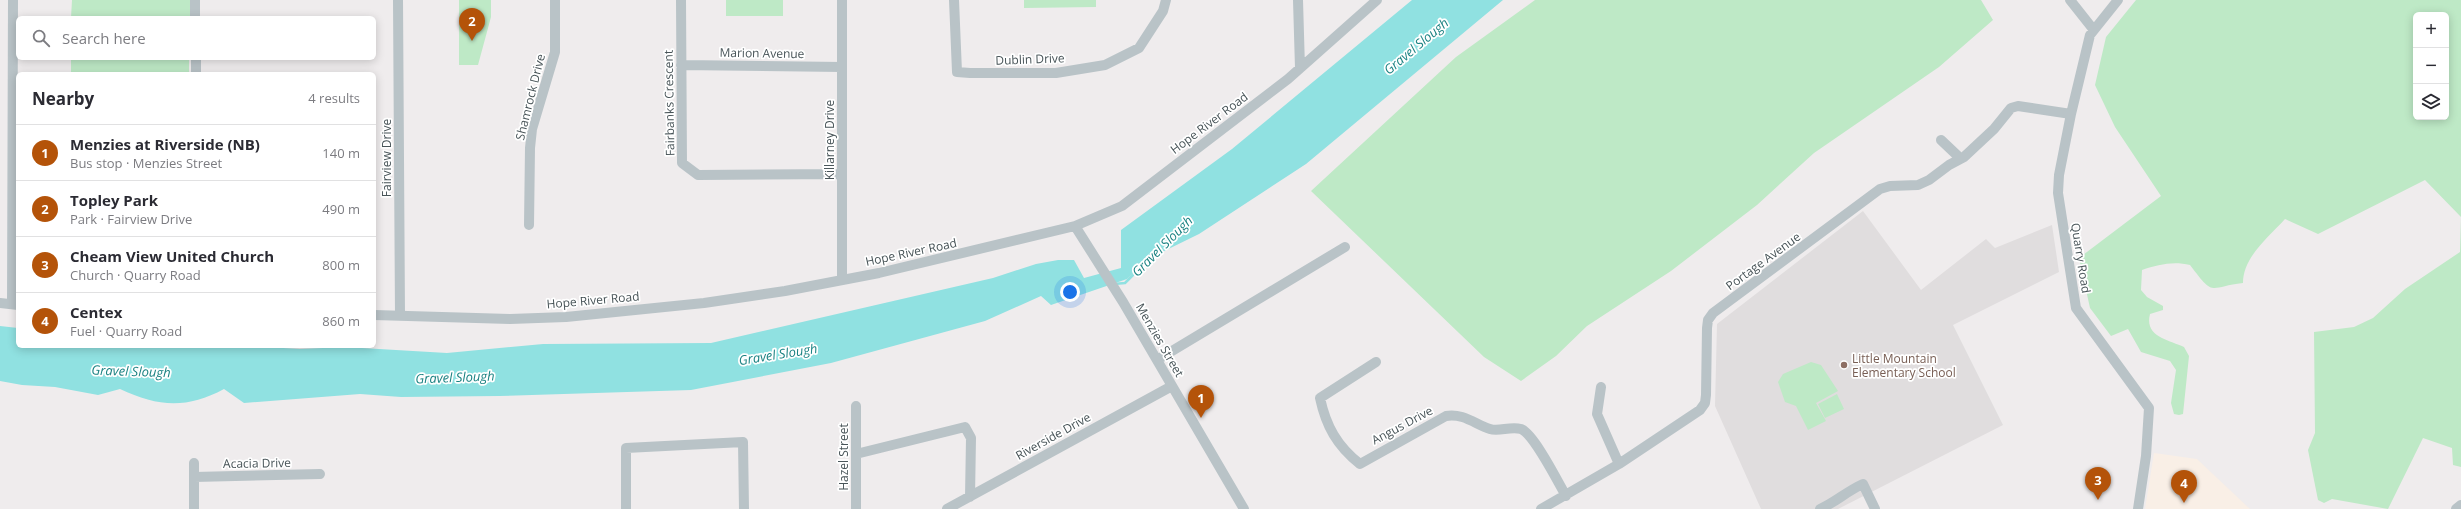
<!DOCTYPE html>
<html lang="en">
<head>
<meta charset="utf-8">
<style>
  :root { --surface:#fff; --page:#f7f7f7; --text:#2b2b33; --muted:#7c7c81; --line:#e1e1e2; --accent:#b45309 }
  body { margin:0; font-family:"Open Sans",sans-serif; background:var(--page); color:var(--text) }
  .controls { position:absolute; right:12px; top:12px; display:grid; overflow:hidden; border-radius:6px; box-shadow:0 2px 10px #0003 }
  .controls button { width:36px; height:36px; display:grid; place-items:center; padding:0; border:0; border-bottom:1px solid var(--line); background:var(--surface); color:var(--text); font:20px sans-serif }
  .you { position:absolute; left:1070px; top:292px; width:14px; height:14px; margin:-10px; border:3px solid #fff; border-radius:50%; background:#1a73e8; box-shadow:0 0 0 6px #1a73e833 }
  .badge { display:grid; place-items:center; width:26px; height:26px; border-radius:50%; background:var(--accent); color:#fff; font-size:13px; font-weight:700 }
  .pin { position:absolute; translate:-50% -33px; filter:drop-shadow(0 1px 2px #0008) }
  .pin::after { content:''; position:absolute; top:21px; width:14px; height:12px; background:inherit; clip-path:polygon(0 0,100% 0,50% 100%) }
  .list { margin:0; padding:0; list-style:none }
  h2 { display:flex; justify-content:space-between; align-items:center; height:52px; margin:0; padding:0 16px; font-size:17px }
  h2 small { font-size:13px; font-weight:400; color:var(--muted) }
  .list li { display:grid; grid-template-columns:26px 1fr auto; gap:12px; align-items:center; box-sizing:border-box; height:56px; padding:0 16px; border-top:1px solid var(--line) }
  .list b { display:block; font-size:15px; white-space:nowrap }
  .list p { margin:0; font-size:13px; white-space:nowrap; color:var(--muted) }
  .list em { font-size:13px; font-style:normal; color:var(--muted) }
  .icon { flex:none; width:22px; height:22px; fill:none; stroke:currentColor; stroke-width:2; stroke-linecap:round; stroke-linejoin:round }
  .map { position:relative; flex:none; width:2461px; height:509px; overflow:hidden }
  .search { position:absolute; background:var(--surface); box-shadow:0 2px 10px #0003; left:16px; top:16px; width:360px; height:44px; display:flex; align-items:center; gap:10px; box-sizing:border-box; padding:0 14px; border-radius:6px; color:var(--muted); font-size:15px }
  .panel { position:absolute; background:var(--surface); box-shadow:0 2px 10px #0003; left:16px; top:72px; width:360px; height:276px; border-radius:6px }
  .map>svg:first-child { display:block }
  .commercial { fill:#f9efe6 }
  .education { fill:#e0ddde }
  .green { fill:#bee9c6; fill-rule:evenodd }
  .water { fill:#90e1e1 }
  .lines { fill:none; stroke-linecap:round; stroke-linejoin:round }
  .stream { stroke:#90e1e1; stroke-width:2.5 }
  .minor { stroke:#b9c3c7; stroke-width:10 }
  .education-dot { fill:#8d6e63; stroke:#fff; stroke-width:1.5 }
  .labels { text-anchor:middle; dominant-baseline:central; stroke-width:3.5; stroke-linejoin:round; paint-order:stroke }
  .street-label { font-size:12px; fill:#475357; stroke:#fff }
  .education-label { font-size:12px; fill:#785e54; stroke:#fff; text-anchor:start }
  .water-label { font-size:13px; font-style:italic; fill:#1a8282; stroke:#fff }
</style>
</head>
<body>
<div class="map">
<svg width="2461" height="509" viewBox="0 0 2461 509">
  <rect width="100%" height="100%" fill="#efeced"/>
  <path class="commercial" d="M 2154,453 L 2197,459 L 2250,509 L 2145,509 Z"/>
  <path class="education" d="M 1863,211 L 1921,290 L 1986,239 L 1995,248 L 2052,225 L 2059,272 L 1953,325 L 2003,425 L 1838,509 L 1761,509 L 1715,406 L 1717,324 Z"/>
  <path class="green" d="M 72,0 L 190,0 L 190,18 L 71,18 Z
    M 459,0 L 491,0 L 491,17 L 478,65 L 459,65 Z
    M 726,0 L 783,0 L 783,16 L 726,16 Z
    M 1024,0 L 1096,0 L 1096,7 L 1024,8 Z
    M 1535,0 L 1981,0 L 1993,20 L 1939,67 L 1814,153 L 1757,205 L 1671,271 L 1587,326 L 1556,356 L 1521,381 L 1484,357 L 1311,191 L 1456,57 Z
    M 2136,0 L 2461,0 L 2461,467 L 2453,465 L 2452,448 L 2423,438 L 2388,509 L 2332,499 L 2324,503 L 2318,500 L 2308,450 L 2315,433 L 2314,332 L 2354,327 L 2373,318 L 2405,289 L 2460,252 L 2461,217 L 2425,180 L 2318,234 L 2285,219 C 2268,238 2243,257 2243,283 C 2208,287 2215,298 2190,265 C 2172,261 2158,265 2142,270 L 2141,290 L 2147,297 L 2163,306 L 2163,310 L 2150,314 C 2144,337 2169,340 2184,347 L 2189,356 L 2183,414 L 2179,415 L 2174,414 L 2171,403 L 2176,370 L 2170,361 L 2141,352 L 2128,329 L 2111,336 L 2090,308 L 2079,258 L 2161,196 L 2115,127 L 2095,85 L 2106,37 ZM 2416,15 L 2446,15 L 2446,117 L 2416,117 Z
    M 71,58 L 189,58 L 189,74 L 71,74 Z
    M 1811,362 L 1821,365 L 1838,391 L 1816,403 L 1826,421 L 1808,430 L 1796,406 L 1785,402 L 1778,382 L 1783,374 Z
    M 1837,394 L 1844,409 L 1825,418 L 1818,404 Z"/>
  <path class="water" d="M 1412,0 L 1503,0 L 1306,164 L 1199,234 L 1150,258 L 1127,279 L 1051,305 L 1041,296 L 985,321 L 831,363 L 691,390 L 499,396 L 401,397 L 360,394 L 244,403 L 224,389 C 187,409 158,407 120,389 L 98,395 L 55,387 L 22,385 L 0,381 L 0,326 L 18,328 L 18,346 L 249,346 L 300,349 L 345,347 L 447,353 L 543,344 L 711,343 L 993,278 L 1036,264 L 1058,260 L 1074,260 L 1084,278 L 1121,268 L 1121,230 L 1232,149 Z"/>
  <g class="lines">
    <path class="stream" d="M 1114,284 L 1125,283 L 1152,256"/>
    <path class="minor" d="M 195,0 L 195,18
      M 398,0 L 400,316
      M 681,0 L 682,163 L 698,175 L 842,174
      M 842,0 L 842,280
      M 954,0 L 957,72 L 970,73 L 1056,73 L 1105,65 L 1139,48 L 1163,11 L 1166,0
      M 1298,0 L 1300,68
      M 2070,0 L 2093,29
      M 2118,0 L 2090,35 L 2071,114 L 2059,175 L 2058,193 L 2076,308 L 2149,408 L 2146,456 L 2138,509
      M 196,58 L 196,74
      M 681,65 L 842,67
      M 1941,140 L 1960,158
      M 529,225 L 530,148 L 532,129 L 555,52 L 555,0
      M 1075,226 L 1123,302 L 1244,509
      M 0,303 L 18,305
      M 12,304 L 13,0
      M 374,315 L 510,319 L 566,317 L 704,303 L 785,291 L 879,273 L 1075,226 L 1122,206 L 1288,79 L 1377,0
      M 1157,360 L 1345,247
      M 1376,362 L 1320,398 C 1326,426 1337,446 1360,464 L 1446,416 C 1463,413 1475,424 1490,429 C 1499,432 1510,426 1521,429 C 1534,434 1558,482 1566,496
      M 1601,387 L 1597,414 L 1619,464
      M 856,406 L 856,509
      M 856,454 L 965,427 L 971,438 L 970,497
      M 194,463 L 194,509
      M 194,477 L 320,474
      M 626,509 L 626,448 L 743,442 L 744,509
      M 947,509 L 1172,386
      M 1541,509 L 1619,464 L 1700,410 L 1705,403 L 1706,395 L 1707,328 L 1708,320 L 1713,313 L 1880,189 L 1890,186 L 1918,185 L 1929,180 L 1949,165 L 1964,157 L 1994,129 L 2011,108 L 2018,106 L 2071,114
      M 1820,509 C 1836,502 1847,491 1863,484 L 1875,509
      M 2456,509 L 2461,505"/>
  </g>
  <circle class="education-dot" cx="1844" cy="365" r="4"/>
  <g class="labels">
    <g class="street-label">
      <text transform="translate(762 53) rotate(1)">Marion Avenue</text>
      <text transform="translate(1030 59) rotate(-2)">Dublin Drive</text>
      <text transform="translate(530 97) rotate(-76)">Shamrock Drive</text>
      <text transform="translate(669 103) rotate(-91)">Fairbanks Crescent</text>
      <text transform="translate(1209 123) rotate(-37)">Hope River Road</text>
      <text transform="translate(829 140) rotate(-90)">Killarney Drive</text>
      <text transform="translate(386 158) rotate(-90)">Fairview Drive</text>
      <text transform="translate(911 252) rotate(-12)">Hope River Road</text>
      <text transform="translate(2081 258) rotate(81)">Quarry Road</text>
      <text transform="translate(1763 261) rotate(-36)">Portage Avenue</text>
      <text transform="translate(593 300) rotate(-5)">Hope River Road</text>
      <text transform="translate(1160 340) rotate(60)">Menzies Street</text>
      <text transform="translate(1402 425) rotate(-28)">Angus Drive</text>
      <text transform="translate(1053 436) rotate(-29)">Riverside Drive</text>
      <text transform="translate(843 457) rotate(-90)">Hazel Street</text>
      <text transform="translate(257 463) rotate(-1)">Acacia Drive</text>
    </g>
    <g class="education-label">
      <text x="1852" y="358">Little Mountain<tspan x="1852" dy="14">Elementary School</tspan></text>
    </g>
    <g class="water-label">
      <text transform="translate(1416 46) rotate(-40)">Gravel Slough</text>
      <text transform="translate(1162 246) rotate(-45)">Gravel Slough</text>
      <text transform="translate(778 354) rotate(-9)">Gravel Slough</text>
      <text transform="translate(131 371) rotate(2)">Gravel Slough</text>
      <text transform="translate(455 377) rotate(-2)">Gravel Slough</text>
    </g>
  </g>
</svg>
<div class="controls">
<button>+</button>
<button>−</button>
<button><svg class="icon" aria-label="layers" viewBox="0 0 24 24"><path d="M12 4l9 5-9 5-9-5zM3 14l9 5 9-5"/></svg></button>
</div>
<div class="you"></div>
<div class="pin badge" style="left:1201px;top:418px">1</div>
<div class="pin badge" style="left:472px;top:41px">2</div>
<div class="pin badge" style="left:2098px;top:500px">3</div>
<div class="pin badge" style="left:2184px;top:503px">4</div>
<div class="search"><svg class="icon" aria-label="search" viewBox="0 0 24 24"><circle cx="10" cy="10" r="6"/><path d="M15 15l6 6"/></svg>Search here</div>
<section class="panel">
<h2>Nearby<small>4 results</small></h2>
<ul class="list">
<li><span class="badge">1</span><div><b>Menzies at Riverside (NB)</b><p>Bus stop · Menzies Street</p></div><em>140 m</em></li>
<li><span class="badge">2</span><div><b>Topley Park</b><p>Park · Fairview Drive</p></div><em>490 m</em></li>
<li><span class="badge">3</span><div><b>Cheam View United Church</b><p>Church · Quarry Road</p></div><em>800 m</em></li>
<li><span class="badge">4</span><div><b>Centex</b><p>Fuel · Quarry Road</p></div><em>860 m</em></li>
</ul>
</section>
</div>
</body>
</html>
